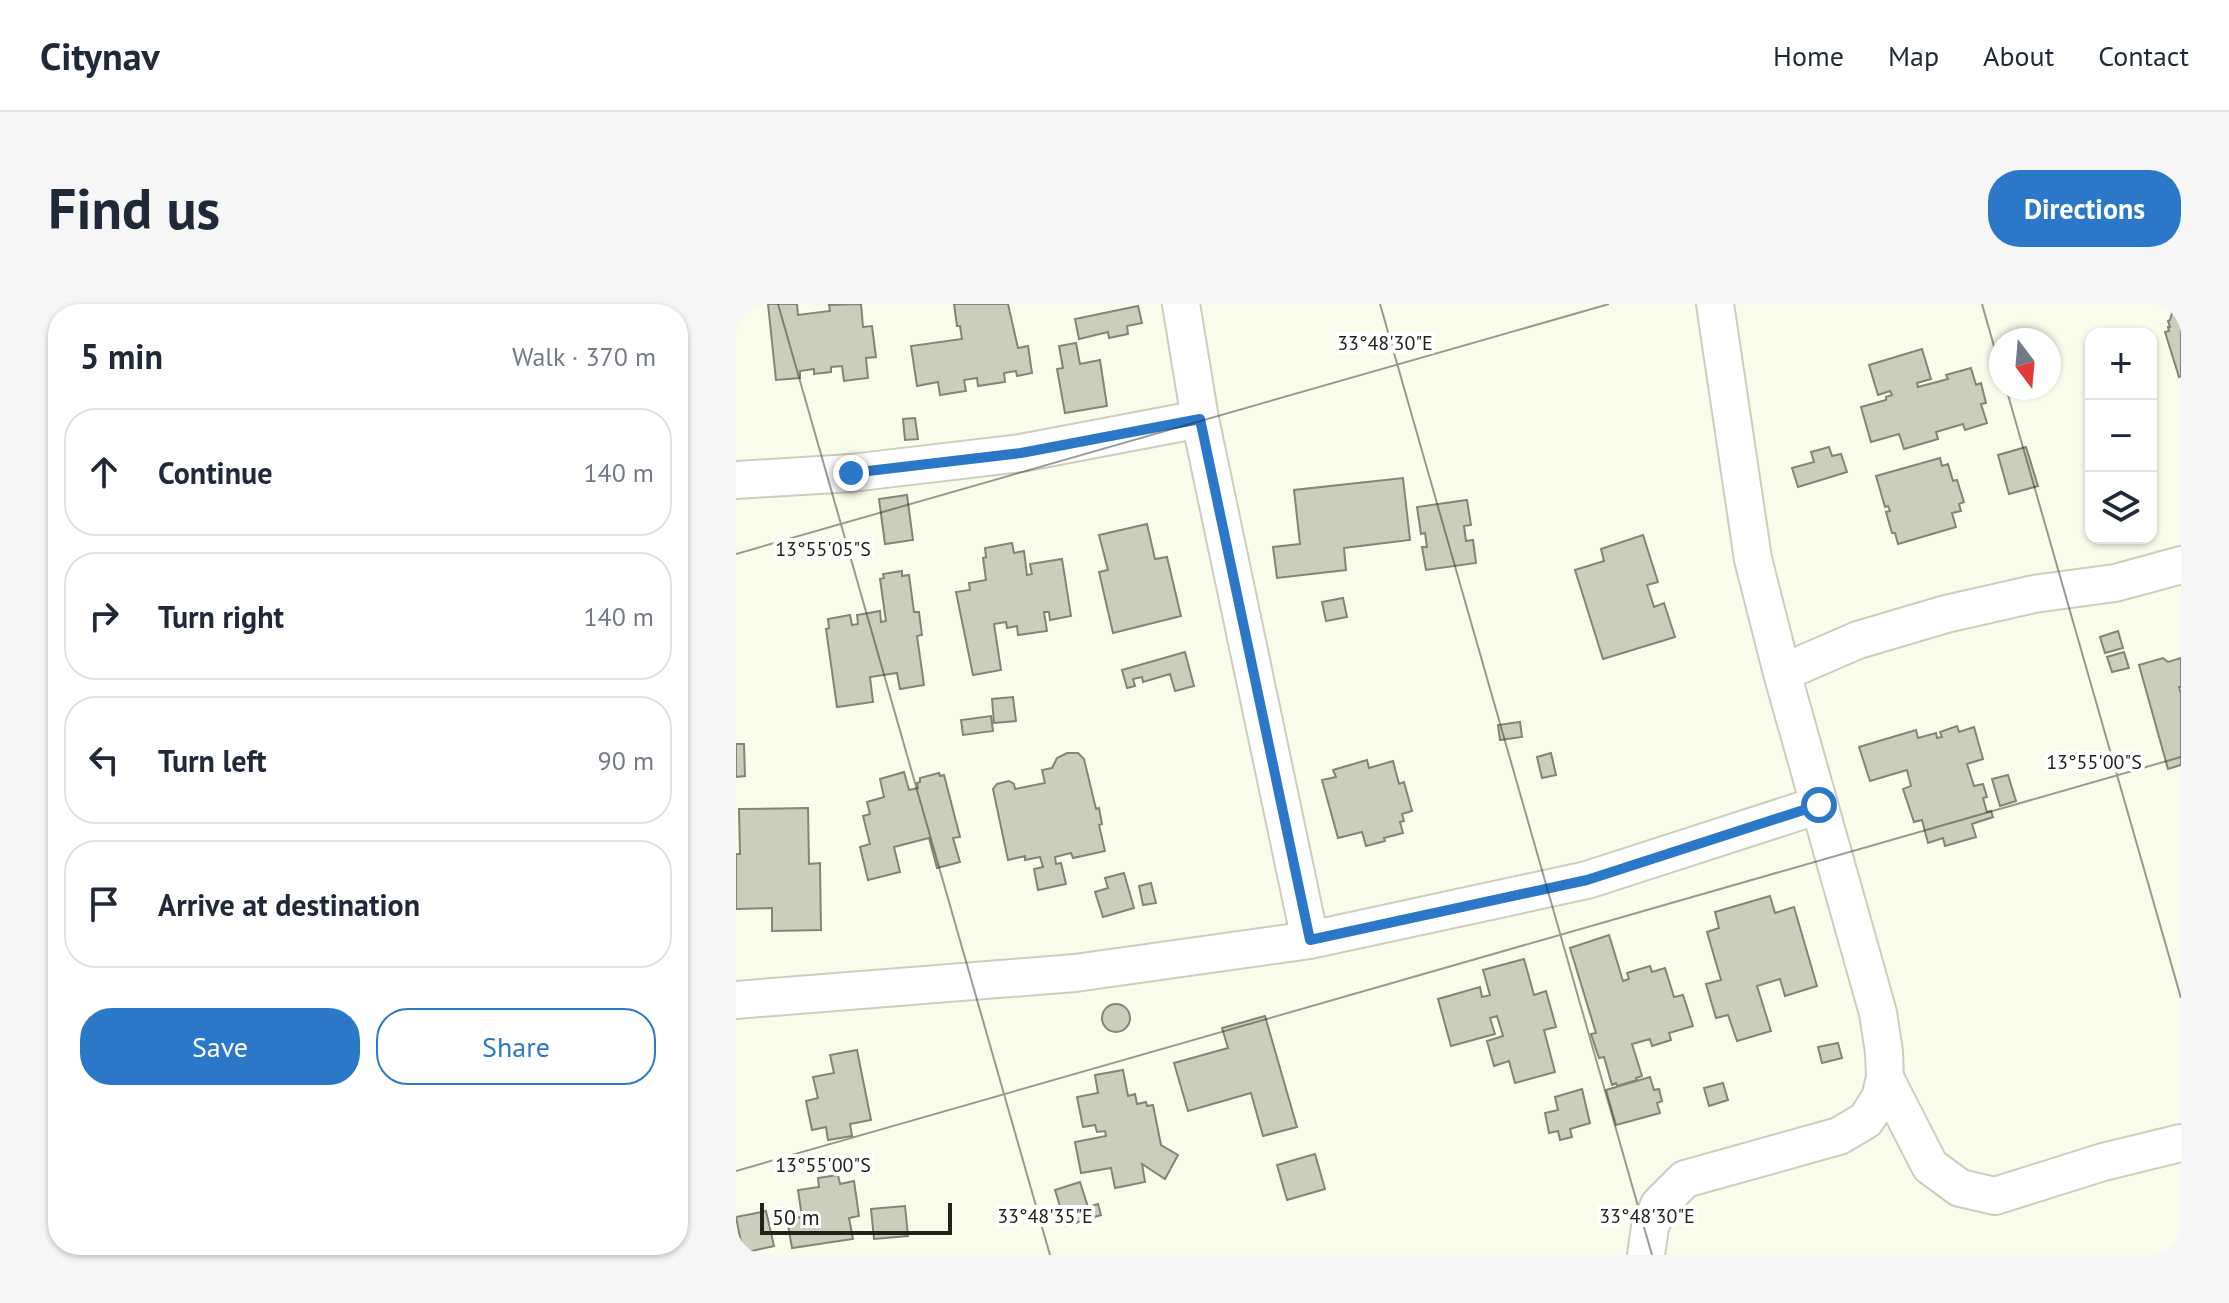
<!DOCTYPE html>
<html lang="en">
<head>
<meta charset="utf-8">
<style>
  :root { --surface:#fff; --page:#f6f6f7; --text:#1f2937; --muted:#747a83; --line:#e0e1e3; --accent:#2c78c8 }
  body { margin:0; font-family:"PT Sans",sans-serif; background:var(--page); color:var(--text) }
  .controls { position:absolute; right:24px; top:24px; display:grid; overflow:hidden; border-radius:16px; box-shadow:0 2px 6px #0004 }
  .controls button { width:72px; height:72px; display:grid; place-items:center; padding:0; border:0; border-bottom:2px solid var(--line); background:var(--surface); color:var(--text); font:40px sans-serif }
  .compass { position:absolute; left:1253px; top:24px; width:72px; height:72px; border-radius:50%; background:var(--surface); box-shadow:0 2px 6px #0004; rotate:164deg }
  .scale { position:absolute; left:24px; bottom:20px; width:192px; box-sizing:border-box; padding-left:8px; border:4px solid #22231c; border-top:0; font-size:22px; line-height:28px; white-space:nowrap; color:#22231c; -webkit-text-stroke:6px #fff; paint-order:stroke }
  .stop { position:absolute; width:24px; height:24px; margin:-18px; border:6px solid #2c78c8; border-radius:50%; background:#fff }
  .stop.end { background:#2c78c8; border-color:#fff; box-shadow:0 2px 8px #0008 }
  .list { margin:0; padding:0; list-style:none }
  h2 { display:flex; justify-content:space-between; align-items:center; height:104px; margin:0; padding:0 32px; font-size:34px }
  h2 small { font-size:26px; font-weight:400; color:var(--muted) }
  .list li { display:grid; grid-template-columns:52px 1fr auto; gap:24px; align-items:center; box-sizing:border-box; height:128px; margin:0 16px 16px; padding:0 16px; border:2px solid var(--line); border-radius:32px }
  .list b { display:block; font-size:30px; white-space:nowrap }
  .list em { font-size:26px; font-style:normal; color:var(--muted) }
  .actions { display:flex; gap:16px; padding:24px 32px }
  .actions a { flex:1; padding:18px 0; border:2px solid var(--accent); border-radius:32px; text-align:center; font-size:28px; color:var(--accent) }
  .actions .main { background:var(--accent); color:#fff }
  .icon { flex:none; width:44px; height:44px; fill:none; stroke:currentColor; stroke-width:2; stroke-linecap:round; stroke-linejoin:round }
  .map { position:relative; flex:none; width:1445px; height:951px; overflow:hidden; border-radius:32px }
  header { display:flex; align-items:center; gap:48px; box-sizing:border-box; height:112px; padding:0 40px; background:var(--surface); border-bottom:2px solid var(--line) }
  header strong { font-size:38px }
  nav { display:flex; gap:44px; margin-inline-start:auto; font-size:28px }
  .intro { display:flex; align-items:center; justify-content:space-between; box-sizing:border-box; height:192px; padding:0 48px }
  h1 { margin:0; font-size:56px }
  .button { padding:20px 36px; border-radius:32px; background:var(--accent); color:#fff; font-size:28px; font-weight:700 }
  main { display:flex; gap:48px; padding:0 48px }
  aside { flex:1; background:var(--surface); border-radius:32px; box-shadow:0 2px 6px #0004 }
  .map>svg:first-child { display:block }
  .building { fill:#cccebd; stroke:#838575; stroke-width:2 }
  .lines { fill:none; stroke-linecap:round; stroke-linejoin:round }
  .minor-casing { stroke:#cccebd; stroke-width:40 }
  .minor { stroke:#fff; stroke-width:36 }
  .route { stroke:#2c78c8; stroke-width:10 }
  .ticks { fill:none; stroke:#22231c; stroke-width:2; stroke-opacity:0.45 }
  .ticks-label { font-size:20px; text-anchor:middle; fill:#22231c; stroke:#fff; stroke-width:8; stroke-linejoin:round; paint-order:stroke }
</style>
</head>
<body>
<header>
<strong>Citynav</strong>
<nav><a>Home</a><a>Map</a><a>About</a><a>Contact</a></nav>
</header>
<div class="intro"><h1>Find us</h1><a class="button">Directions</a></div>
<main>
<aside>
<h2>5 min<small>Walk · 370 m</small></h2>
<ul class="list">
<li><svg class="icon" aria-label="ahead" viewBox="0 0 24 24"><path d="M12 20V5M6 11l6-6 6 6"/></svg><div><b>Continue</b></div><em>140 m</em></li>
<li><svg class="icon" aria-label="right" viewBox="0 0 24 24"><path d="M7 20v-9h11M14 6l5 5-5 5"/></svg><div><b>Turn right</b></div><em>140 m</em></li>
<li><svg class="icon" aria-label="left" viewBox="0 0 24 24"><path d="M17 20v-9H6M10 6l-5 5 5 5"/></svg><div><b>Turn left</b></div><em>90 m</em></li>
<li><svg class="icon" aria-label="arrive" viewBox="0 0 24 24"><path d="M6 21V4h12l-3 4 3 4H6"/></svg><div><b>Arrive at destination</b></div></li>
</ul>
<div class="actions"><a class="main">Save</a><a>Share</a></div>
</aside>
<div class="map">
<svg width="1445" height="951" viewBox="0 0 1445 951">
  <rect width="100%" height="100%" fill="#fafceb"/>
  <path class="building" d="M 32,0 L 61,0 L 62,11 L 94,7 L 93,1 L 125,0 L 127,23 L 136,22 L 140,53 L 130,54 L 132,74 L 108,77 L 106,62 L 95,63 L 95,68 L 78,70 L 78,65 L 64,67 L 64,74 L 40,76 Z
    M 218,0 L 272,0 L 282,44 L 292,42 L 296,69 L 281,72 L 280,67 L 268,69 L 269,78 L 242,82 L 241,74 L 228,76 L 230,87 L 204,91 L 202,78 L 181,82 L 175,42 L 226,35 L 224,22 L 221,22 Z
    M 1436,0 L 1445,0 L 1445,72 L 1443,73 L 1429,28 L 1433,27 L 1432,23 L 1434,23 L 1432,17 L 1434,16 L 1436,9 L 1434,2 Z
    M 402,2 L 406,19 L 391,22 L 392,30 L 373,34 L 372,28 L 343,35 L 339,15 Z
    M 340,39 L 344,60 L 364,56 L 371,102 L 329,109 L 321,65 L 327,64 L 323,42 Z
    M 1186,45 L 1195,75 L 1181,79 L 1182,83 L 1212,75 L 1210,71 L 1235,64 L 1240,81 L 1245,79 L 1250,99 L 1245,100 L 1251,119 L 1229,126 L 1227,120 L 1200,128 L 1202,135 L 1168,145 L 1163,130 L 1135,138 L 1125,103 L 1150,96 L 1150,93 L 1156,91 L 1154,87 L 1142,91 L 1133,61 Z
    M 179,114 L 182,135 L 169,136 L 167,115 Z
    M 1093,143 L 1096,152 L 1105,150 L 1111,168 L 1062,183 L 1056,164 L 1078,158 L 1075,148 Z
    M 1290,143 L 1302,182 L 1273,190 L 1262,151 Z
    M 1204,154 L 1206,162 L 1212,160 L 1217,177 L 1221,176 L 1228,198 L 1223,200 L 1225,207 L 1216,209 L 1220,223 L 1162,240 L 1159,229 L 1156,229 L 1150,208 L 1154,207 L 1152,202 L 1149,203 L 1140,172 Z
    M 667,174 L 674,236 L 608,244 L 610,266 L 541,274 L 537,243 L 564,240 L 558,186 Z
    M 171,191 L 177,236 L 149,240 L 143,195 Z
    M 731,196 L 735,221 L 728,222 L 730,237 L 737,236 L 740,259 L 690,266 L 686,243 L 691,243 L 689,229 L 685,230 L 681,203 Z
    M 411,220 L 419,255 L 431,253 L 445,312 L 377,329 L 363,268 L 372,266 L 363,231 Z
    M 907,231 L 922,278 L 911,281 L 918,303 L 928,299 L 939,333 L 867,355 L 839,266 L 868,257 L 865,245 Z
    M 276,239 L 278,249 L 288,247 L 291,271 L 296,270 L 294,260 L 326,255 L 335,312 L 314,316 L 313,308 L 308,308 L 311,327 L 282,331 L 281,322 L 271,324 L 270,318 L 258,320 L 265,366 L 237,371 L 220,288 L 234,286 L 233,279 L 250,276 L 247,254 L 250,253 L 249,244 Z
    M 166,267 L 166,272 L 173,271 L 178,308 L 183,308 L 186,331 L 181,332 L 188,381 L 164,385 L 161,369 L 134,373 L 137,398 L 101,403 L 90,325 L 93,324 L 92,315 L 114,311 L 116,321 L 122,320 L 121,311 L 144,307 L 145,318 L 150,317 L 144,275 L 148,274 L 147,270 Z
    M 607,294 L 611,313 L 590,317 L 586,298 Z
    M 1382,327 L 1387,344 L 1369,349 L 1364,333 Z
    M 449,348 L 458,382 L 439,387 L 434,370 L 407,378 L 406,373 L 397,375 L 399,382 L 391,384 L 386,366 Z
    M 1388,348 L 1393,364 L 1376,368 L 1371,353 Z
    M 1427,354 L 1432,358 L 1445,354 L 1445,383 L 1443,383 L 1445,390 L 1445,461 L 1432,465 L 1403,361 Z
    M 277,393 L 280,417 L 258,419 L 256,395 Z
    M 255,412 L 257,427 L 227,431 L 225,416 Z
    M 784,418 L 786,433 L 764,436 L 762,421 Z
    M 1221,422 L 1223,428 L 1238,423 L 1247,455 L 1231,460 L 1238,482 L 1247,480 L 1251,493 L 1247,494 L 1251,508 L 1255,507 L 1257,513 L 1236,520 L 1240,533 L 1209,542 L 1207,534 L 1192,539 L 1186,516 L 1178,518 L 1167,485 L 1175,482 L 1171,466 L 1134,477 L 1123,443 L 1180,426 L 1182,434 L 1200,429 L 1201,434 L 1206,433 L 1204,428 Z
    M 0,440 L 8,440 L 9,472 L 0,473 Z
    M 331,449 L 342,449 L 348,455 L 360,505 L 363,504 L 366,520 L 363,521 L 369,547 L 337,554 L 335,549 L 319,553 L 320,560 L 325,559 L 330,580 L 302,586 L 298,565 L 307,563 L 304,553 L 289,556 L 289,552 L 272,556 L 257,485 L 261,480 L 273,477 L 278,480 L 279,485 L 309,479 L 306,466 L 316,464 L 321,454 Z
    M 815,449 L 820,471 L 806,474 L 801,453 Z
    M 631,456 L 633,464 L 657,457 L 663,480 L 668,478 L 676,507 L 666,510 L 668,517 L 664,518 L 667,529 L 648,534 L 649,537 L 630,542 L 626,528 L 602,534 L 586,476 L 600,473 L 597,466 Z
    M 168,468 L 173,486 L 182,484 L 181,479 L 184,478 L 184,474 L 203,469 L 204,472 L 208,471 L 224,533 L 217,534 L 224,558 L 201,564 L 193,534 L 158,543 L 164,568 L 132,576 L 124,543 L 134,540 L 127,512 L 134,510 L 131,498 L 148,493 L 144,475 Z
    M 1272,471 L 1280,497 L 1264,502 L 1256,475 Z
    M 72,504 L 73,560 L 84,559 L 85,626 L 36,627 L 36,604 L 0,605 L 0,550 L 4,550 L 3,505 Z
    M 388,569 L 398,604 L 367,613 L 359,588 L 372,584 L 369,574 Z
    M 415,579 L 420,599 L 407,601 L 403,582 Z
    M 1034,592 L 1039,609 L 1058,603 L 1081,682 L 1049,692 L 1044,675 L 1021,682 L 1035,727 L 1001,737 L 992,711 L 980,714 L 970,680 L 985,676 L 971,628 L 983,624 L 979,608 Z
    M 873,631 L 887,677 L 893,675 L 891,669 L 914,662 L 916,668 L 929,664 L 938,693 L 947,691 L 957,722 L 933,729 L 935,736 L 916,742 L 914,735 L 896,740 L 906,772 L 900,774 L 901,776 L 881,782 L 880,779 L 876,781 L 868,753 L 863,754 L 855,730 L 860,729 L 834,644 Z
    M 788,655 L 798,691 L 810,687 L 820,723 L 808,726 L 819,768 L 779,779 L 773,757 L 758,762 L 751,737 L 767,732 L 761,712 L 754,714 L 759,730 L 715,742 L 702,695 L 744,683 L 746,693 L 754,691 L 747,666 Z
    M366 714a14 14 0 1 1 28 0a14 14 0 1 1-28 0Z
    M 529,712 L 561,823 L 527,832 L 515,789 L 452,807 L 438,759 L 492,744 L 486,724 Z
    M 1102,739 L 1106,754 L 1086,759 L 1082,743 Z
    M 121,746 L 135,816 L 114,820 L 116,832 L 92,836 L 90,823 L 76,826 L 70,797 L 82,794 L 77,773 L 98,769 L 94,751 Z
    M 387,766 L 392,792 L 399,790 L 401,800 L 410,798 L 411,802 L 417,801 L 425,841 L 442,851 L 429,875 L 406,860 L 409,878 L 379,884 L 375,864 L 345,869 L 339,838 L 370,832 L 369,827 L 361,828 L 359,821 L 347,823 L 341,793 L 362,789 L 359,771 Z
    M 914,773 L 918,786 L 923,785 L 926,797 L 921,799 L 924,809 L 880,821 L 870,786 Z
    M 987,779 L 992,796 L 973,802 L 968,784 Z
    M 846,785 L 854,819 L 834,825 L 836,833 L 824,836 L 822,827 L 813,829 L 809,809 L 822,806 L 819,793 Z
    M 579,850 L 589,885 L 551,896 L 541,861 Z
    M 102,871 L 104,880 L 118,877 L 123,912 L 113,914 L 117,935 L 56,944 L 51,915 L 66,913 L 62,886 L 83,883 L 82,874 Z
    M 344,878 L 352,903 L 362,900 L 365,911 L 330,922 L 319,886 Z
    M 169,902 L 172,932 L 138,935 L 135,905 Z
    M 30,907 L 38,942 L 7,949 L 0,913 Z"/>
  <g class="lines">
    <defs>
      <path id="minor" d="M 445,0 L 464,115 L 574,636
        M 0,176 L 115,169 L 285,149 L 464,115
        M 1046,369 L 1122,336 L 1210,310 L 1298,290 L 1379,279 L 1445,261
        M 0,696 L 339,669 L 574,636 L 851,576 L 1083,501
        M 1149,774 L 1194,862 L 1224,884 L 1259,892 L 1367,858 L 1445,839
        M 910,951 L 914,923 L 923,901 L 949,875 L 1103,832 L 1130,816 L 1144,794 L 1149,774 L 1148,748 L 1142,709 L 1046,369 L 1017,255 L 979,0"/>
    </defs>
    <use href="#minor" class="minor-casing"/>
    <use href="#minor" class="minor"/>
  </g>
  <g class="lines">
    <path class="route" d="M 115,169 L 285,149 L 464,115 L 574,636 L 851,576 L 1083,501"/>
  </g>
  <path class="ticks" d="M 42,0 L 314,951M 644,0 L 916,951M 1246,0 L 1265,67M 1270,84 L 1445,694M 0,250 L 873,0M 0,867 L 1445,453"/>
  <g class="ticks-label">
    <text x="649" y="46">33°48'30"E</text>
    <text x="87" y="252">13°55'05"S</text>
    <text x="1358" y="465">13°55'00"S</text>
    <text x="87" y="868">13°55'00"S</text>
    <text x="309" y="919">33°48'35"E</text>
    <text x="911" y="919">33°48'30"E</text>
  </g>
</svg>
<div class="controls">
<button>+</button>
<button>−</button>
<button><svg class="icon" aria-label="layers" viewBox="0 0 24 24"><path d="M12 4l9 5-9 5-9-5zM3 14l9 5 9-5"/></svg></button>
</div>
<svg class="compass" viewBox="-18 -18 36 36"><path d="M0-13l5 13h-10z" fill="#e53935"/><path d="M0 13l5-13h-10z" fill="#747a83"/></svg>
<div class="scale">50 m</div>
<div class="stop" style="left:1083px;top:501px"></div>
<div class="stop end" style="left:115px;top:169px"></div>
</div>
</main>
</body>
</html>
